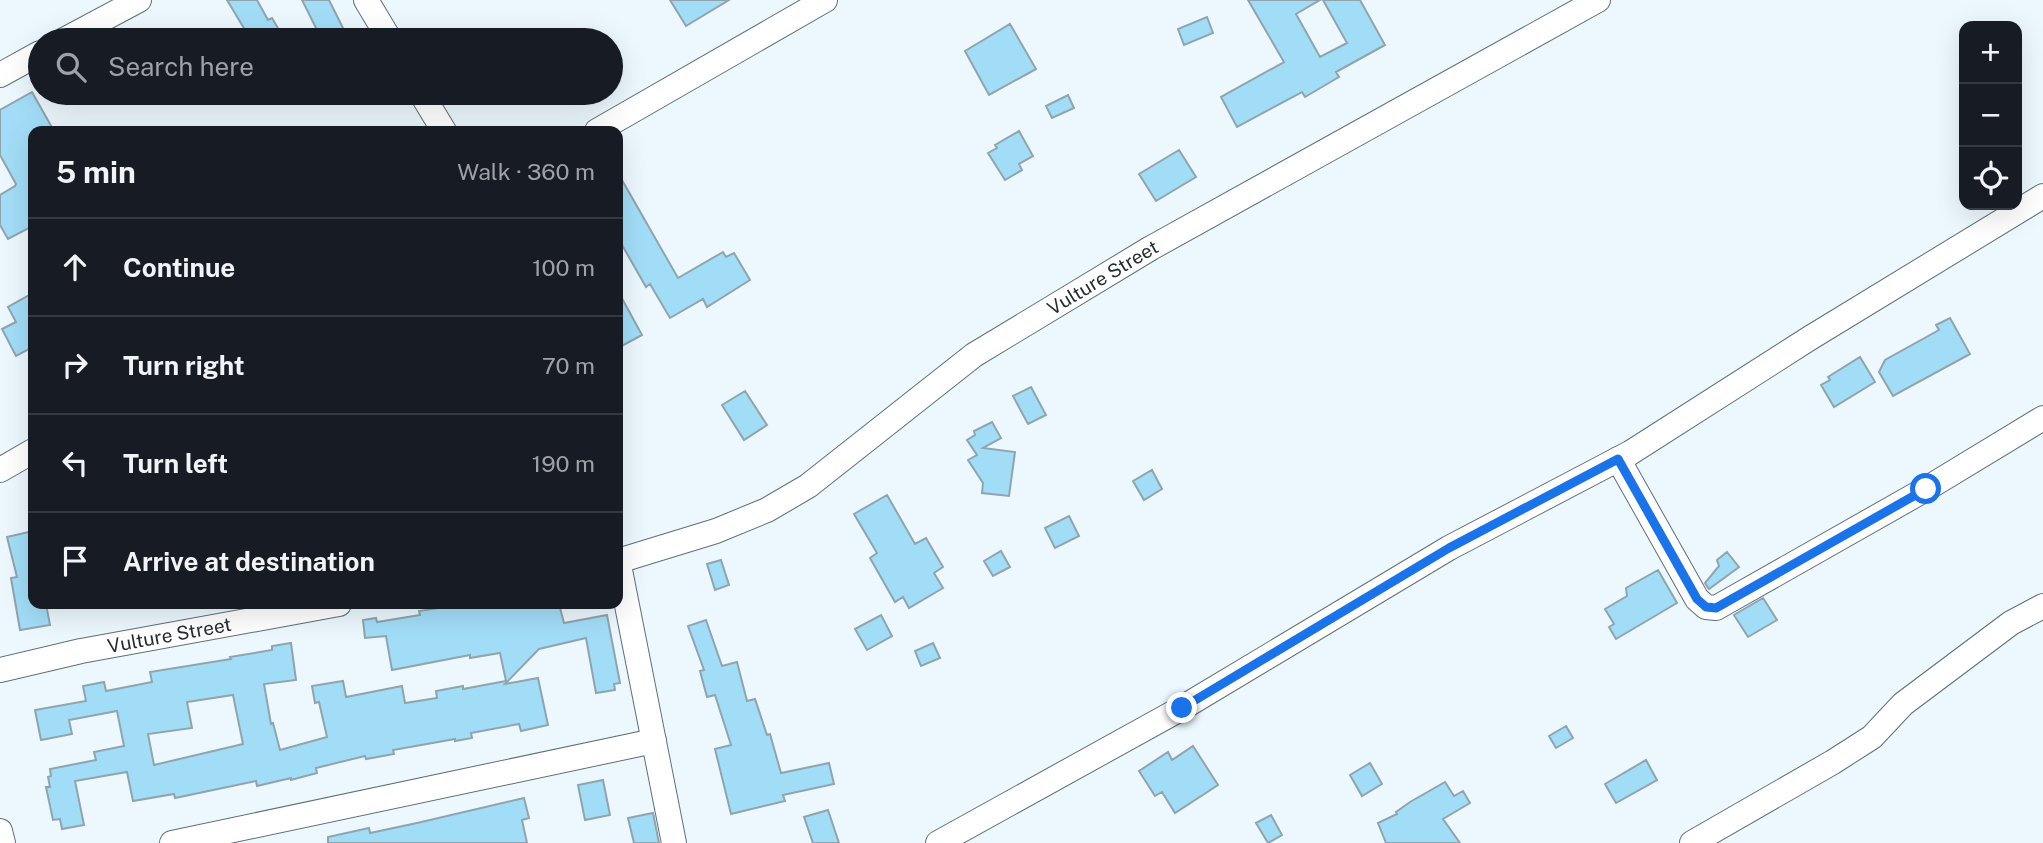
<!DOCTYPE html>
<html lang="en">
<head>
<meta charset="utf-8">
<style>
  :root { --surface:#171b24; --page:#20242c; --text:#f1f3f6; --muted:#9ea1a6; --line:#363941 }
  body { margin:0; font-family:"Public Sans",sans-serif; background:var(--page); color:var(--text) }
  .controls { position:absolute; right:21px; top:21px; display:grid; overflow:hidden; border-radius:14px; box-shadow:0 7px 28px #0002 }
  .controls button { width:63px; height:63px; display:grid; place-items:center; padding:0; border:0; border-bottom:2px solid var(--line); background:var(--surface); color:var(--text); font:35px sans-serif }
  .stop { position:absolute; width:21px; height:21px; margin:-16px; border:5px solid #1a73e8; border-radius:50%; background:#fff }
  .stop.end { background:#1a73e8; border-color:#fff; box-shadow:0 2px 7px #0008 }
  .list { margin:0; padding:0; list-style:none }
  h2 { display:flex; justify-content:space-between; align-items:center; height:91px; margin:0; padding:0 28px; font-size:30px }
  h2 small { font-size:23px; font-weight:400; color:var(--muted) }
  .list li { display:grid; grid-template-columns:46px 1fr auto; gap:21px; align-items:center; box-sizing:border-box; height:98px; padding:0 28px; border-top:2px solid var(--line) }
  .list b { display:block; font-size:26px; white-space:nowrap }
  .list em { font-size:23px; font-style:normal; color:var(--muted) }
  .icon { flex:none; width:38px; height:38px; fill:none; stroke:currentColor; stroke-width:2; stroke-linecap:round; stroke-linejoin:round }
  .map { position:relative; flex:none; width:2043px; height:843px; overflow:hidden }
  .search { position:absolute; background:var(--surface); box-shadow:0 7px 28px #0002; left:28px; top:28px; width:595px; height:77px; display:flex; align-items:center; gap:18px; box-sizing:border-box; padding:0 24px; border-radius:38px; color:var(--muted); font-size:26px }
  .panel { position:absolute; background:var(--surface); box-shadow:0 7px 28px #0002; left:28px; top:126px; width:595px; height:483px; border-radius:14px }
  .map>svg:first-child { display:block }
  .building { fill:#a2ddf8; stroke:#90a4ad; stroke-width:2; fill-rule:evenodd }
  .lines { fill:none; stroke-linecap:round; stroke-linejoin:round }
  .minor-casing { stroke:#5e7078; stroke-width:26 }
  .minor { stroke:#fff; stroke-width:24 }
  .route { stroke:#1a73e8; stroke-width:9 }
  .labels { text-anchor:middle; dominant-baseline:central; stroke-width:7; stroke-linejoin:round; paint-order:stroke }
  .street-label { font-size:19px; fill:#242c2f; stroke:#fff }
</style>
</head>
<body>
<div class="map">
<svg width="2043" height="843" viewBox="0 0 2043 843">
  <rect width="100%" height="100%" fill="#ecf8fe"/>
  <path class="building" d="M 227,0 L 257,0 L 268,20 L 272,18 L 285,40 L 251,40 Z
    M 302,0 L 329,0 L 349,40 L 322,40 Z
    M 670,0 L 729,0 L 686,26 Z
    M 1248,0 L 1320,0 L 1296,14 L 1320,57 L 1347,43 L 1323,0 L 1360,0 L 1385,45 L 1336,72 L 1339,77 L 1305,97 L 1302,92 L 1237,127 L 1221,97 L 1284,62 Z
    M 1207,17 L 1213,33 L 1184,45 L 1178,29 Z
    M 1010,24 L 1036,69 L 989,95 L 965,51 Z
    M 32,92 L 54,131 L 33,131 L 33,226 L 8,239 L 0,225 L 0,195 L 15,186 L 16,184 L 0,155 L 0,110 Z
    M 1068,95 L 1074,108 L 1052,118 L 1046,106 Z
    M 1019,131 L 1033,156 L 1019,164 L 1022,170 L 1005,180 L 988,153 L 997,148 L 995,145 Z
    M 1179,150 L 1196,177 L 1156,201 L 1139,174 Z
    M 618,173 L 678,278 L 723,252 L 726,257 L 734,253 L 750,280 L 707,307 L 703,299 L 670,318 L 650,284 L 646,287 L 618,238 Z
    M 618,291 L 642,335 L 618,348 Z
    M 33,293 L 33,347 L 16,356 L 2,329 L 16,322 L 8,307 Z
    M 1950,318 L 1970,354 L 1893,396 L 1879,372 L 1885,360 L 1939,330 L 1936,325 Z
    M 1860,357 L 1875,382 L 1834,407 L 1821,385 L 1830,380 L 1828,377 Z
    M 1031,387 L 1046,415 L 1028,424 L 1013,396 Z
    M 745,391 L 767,425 L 744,440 L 722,405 Z
    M 992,422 L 1001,438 L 983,448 L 1015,452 L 1009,496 L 982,493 L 983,483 L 968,460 L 977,455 L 967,440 L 975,435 L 974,431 Z
    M 1152,470 L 1162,489 L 1144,500 L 1133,481 Z
    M 887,495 L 915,544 L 926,538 L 943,567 L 934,573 L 943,588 L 909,608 L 903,597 L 895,602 L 870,558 L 877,553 L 854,514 Z
    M 1069,516 L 1079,536 L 1055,548 L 1045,528 Z
    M 33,531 L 33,604 L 46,604 L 50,625 L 20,630 L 11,578 L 17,577 L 7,537 Z
    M 1001,551 L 1010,567 L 993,576 L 984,561 Z
    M 1727,552 L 1739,567 L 1709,589 L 1705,583 L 1719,566 L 1717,560 Z
    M 721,560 L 729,585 L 715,590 L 707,564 Z
    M 1658,570 L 1677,603 L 1616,639 L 1609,627 L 1614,624 L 1605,609 L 1627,596 L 1626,588 Z
    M 1763,598 L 1777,620 L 1748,637 L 1734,615 Z
    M 464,604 L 559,604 L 564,623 L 607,615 L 620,683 L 614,684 L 615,690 L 596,693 L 586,638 L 539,649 L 505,684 L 538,678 L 548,725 L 521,731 L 519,724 L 471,733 L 472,738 L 455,741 L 455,739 L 393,750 L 394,754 L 366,759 L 365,756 L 316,768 L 317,773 L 291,780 L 291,778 L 257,786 L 256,781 L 175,798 L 174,794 L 133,801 L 127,772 L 75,781 L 84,825 L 62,829 L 60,819 L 53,820 L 46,787 L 50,787 L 48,777 L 51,776 L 50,769 L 96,760 L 94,752 L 124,746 L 117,711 L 69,720 L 72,734 L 41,740 L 35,710 L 86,701 L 83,686 L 104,682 L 106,691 L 152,682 L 150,672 L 231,659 L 230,657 L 272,650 L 272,646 L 291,643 L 296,680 L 264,684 L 271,724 L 273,723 L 280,750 L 327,737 L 319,702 L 315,703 L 312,686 L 343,681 L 346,697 L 402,686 L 405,703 L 437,698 L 436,691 L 463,686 L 463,689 L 506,681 L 500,653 L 470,658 L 470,655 L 392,670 L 386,636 L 365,638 L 363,620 L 376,618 L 377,622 L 420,615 L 419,611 ZM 233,695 L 243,744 L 154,765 L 148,734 L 192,728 L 187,702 Z
    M 881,615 L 892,636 L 867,650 L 855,629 Z
    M 706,620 L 722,666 L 737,662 L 747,701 L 755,699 L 767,735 L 770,734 L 781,773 L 829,763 L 834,784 L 783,795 L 785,801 L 731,814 L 715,749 L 731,745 L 715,695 L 707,697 L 700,671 L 704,670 L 688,626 Z
    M 933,643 L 940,658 L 921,666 L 915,651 Z
    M 1566,726 L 1573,738 L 1556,748 L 1549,736 Z
    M 1193,746 L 1218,785 L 1175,813 L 1162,792 L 1155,796 L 1139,771 L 1168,752 L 1172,760 Z
    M 1646,760 L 1657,780 L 1616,803 L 1605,784 Z
    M 1370,763 L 1382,784 L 1362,796 L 1350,775 Z
    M 603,780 L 610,815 L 585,820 L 578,785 Z
    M 1445,782 L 1454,796 L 1463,791 L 1470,803 L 1443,819 L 1460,843 L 1386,843 L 1378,823 L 1397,814 L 1396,812 L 1410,802 Z
    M 524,798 L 529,818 L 522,820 L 527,843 L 328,843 L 328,837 L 369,828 L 370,833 L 417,823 Z
    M 828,810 L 839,843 L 813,843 L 804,817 Z
    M 653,813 L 659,843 L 634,843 L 628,818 Z
    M 1271,815 L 1282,835 L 1268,843 L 1256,823 Z"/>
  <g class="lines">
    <defs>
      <g id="minor">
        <path d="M 366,0 L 390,40"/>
        <path d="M 64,40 L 139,0"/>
        <path d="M 0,75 L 40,53"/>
        <path d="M 421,93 L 444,131"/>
        <path d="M 597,131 L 825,0"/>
        <path d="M 1618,459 L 1697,599 L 1706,607 L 1716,608 L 1926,489 L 2043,418"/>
        <path d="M 0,470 L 33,451"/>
        <path d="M 618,560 L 674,843"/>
        <path id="s1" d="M 618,561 L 716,531 L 767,510 L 808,486 L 974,355 L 1151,248 L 1598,0"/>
        <path id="s2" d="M 0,670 L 81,651 L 339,604"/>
        <path d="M 0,831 L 3,843"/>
        <path d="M 172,843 L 654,741"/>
        <path d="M 938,843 L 1182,708 L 1449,548 L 1630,453 L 1810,338 L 2043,196"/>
        <path d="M 1692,843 L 1833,762 L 1872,737 L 1903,704 L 2011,623 L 2043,606"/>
      </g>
    </defs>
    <use href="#minor" class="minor-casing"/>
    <use href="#minor" class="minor"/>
  </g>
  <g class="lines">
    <path class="route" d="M 1182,708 L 1449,548 L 1618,459 L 1697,599 L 1706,607 L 1716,608 L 1926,489"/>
  </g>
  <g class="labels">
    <g class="street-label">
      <text stroke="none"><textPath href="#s1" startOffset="567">Vulture Street</textPath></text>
      <text stroke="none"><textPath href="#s2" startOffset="173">Vulture Street</textPath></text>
    </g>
  </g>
</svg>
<div class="controls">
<button>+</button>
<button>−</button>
<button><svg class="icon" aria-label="locate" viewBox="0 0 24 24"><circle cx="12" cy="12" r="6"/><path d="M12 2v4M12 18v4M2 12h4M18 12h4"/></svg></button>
</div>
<div class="stop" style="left:1926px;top:489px"></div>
<div class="stop end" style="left:1182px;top:708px"></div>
<div class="search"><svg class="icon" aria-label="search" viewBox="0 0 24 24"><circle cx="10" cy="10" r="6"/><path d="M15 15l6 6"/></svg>Search here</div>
<section class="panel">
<h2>5 min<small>Walk · 360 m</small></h2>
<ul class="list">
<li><svg class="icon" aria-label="ahead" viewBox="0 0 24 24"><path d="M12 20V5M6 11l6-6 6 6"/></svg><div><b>Continue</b></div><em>100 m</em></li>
<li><svg class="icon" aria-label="right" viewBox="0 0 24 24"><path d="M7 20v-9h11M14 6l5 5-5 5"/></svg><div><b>Turn right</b></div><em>70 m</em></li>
<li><svg class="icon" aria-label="left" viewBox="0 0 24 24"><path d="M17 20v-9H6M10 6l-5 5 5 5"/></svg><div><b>Turn left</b></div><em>190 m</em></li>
<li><svg class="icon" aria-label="arrive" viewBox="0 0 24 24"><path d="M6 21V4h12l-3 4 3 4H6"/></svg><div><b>Arrive at destination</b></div></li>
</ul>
</section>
</div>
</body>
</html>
